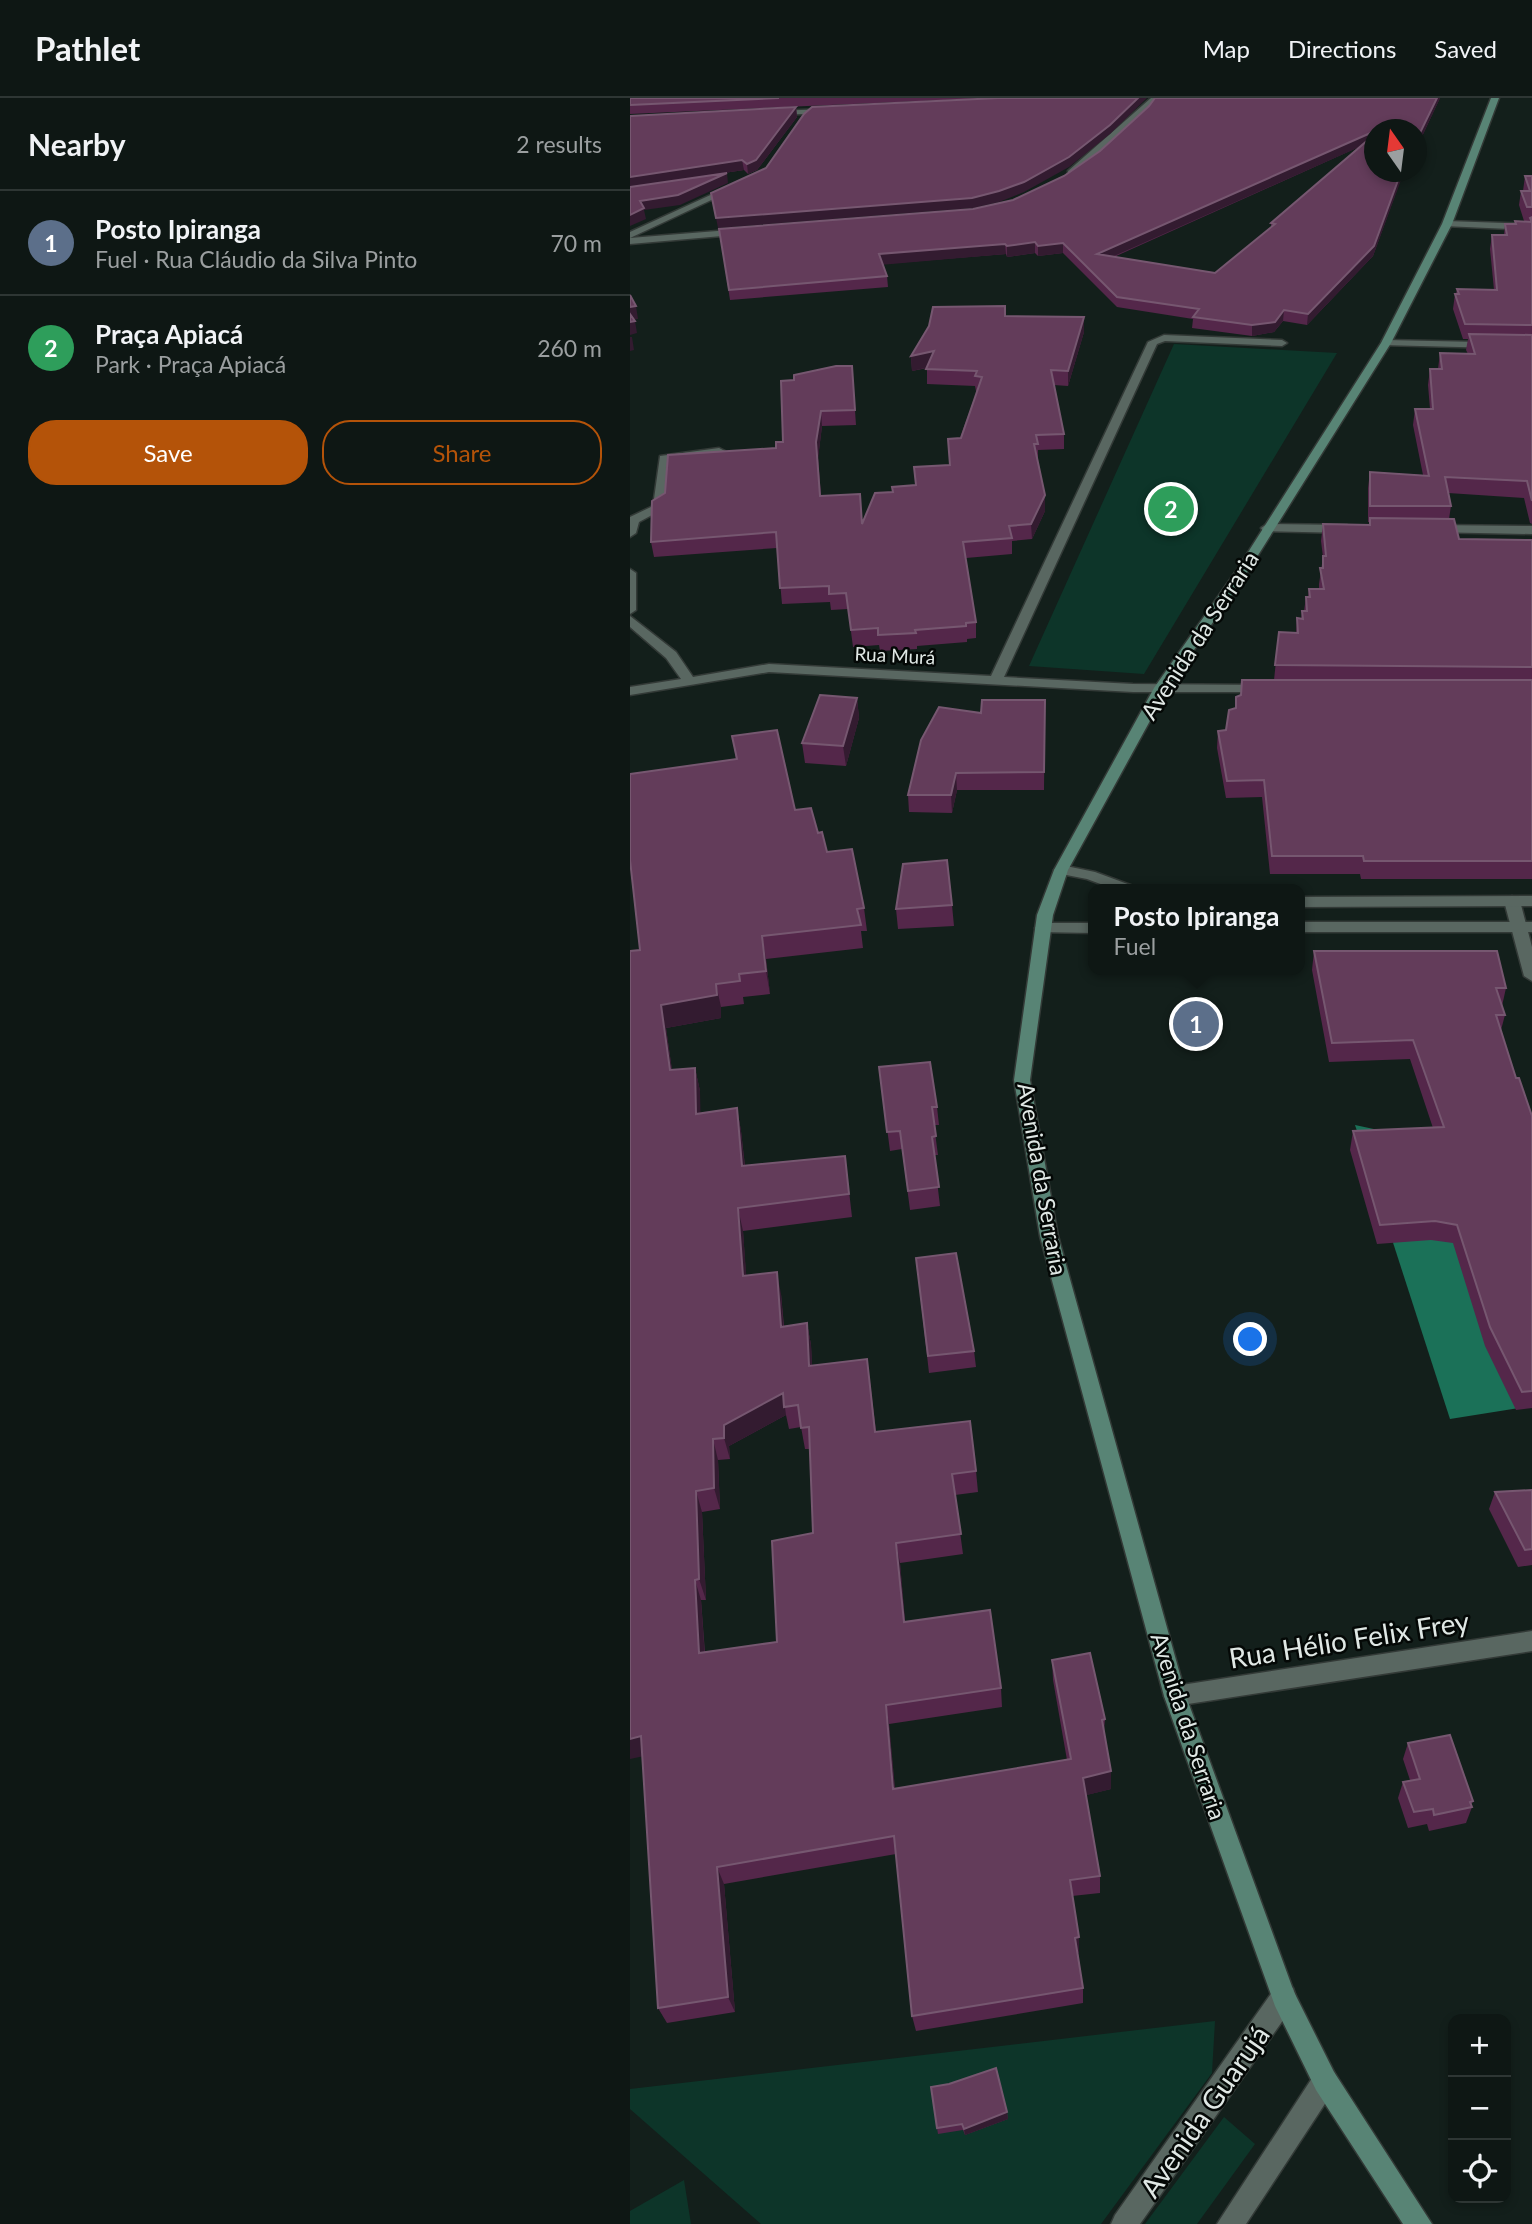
<!DOCTYPE html>
<html lang="en">
<head>
<meta charset="utf-8">
<style>
  :root { --surface:#0e1714; --page:#1c2422; --text:#f1f3f6; --muted:#9b9fa0; --line:#2e3634; --accent:#b45309 }
  body { margin:0; font-family:Lato,sans-serif; background:var(--page); color:var(--text) }
  .controls { position:absolute; right:21px; bottom:21px; display:grid; overflow:hidden; border-radius:14px; box-shadow:0 4px 10px #0003 }
  .controls button { width:63px; height:63px; display:grid; place-items:center; padding:0; border:0; border-bottom:2px solid var(--line); background:var(--surface); color:var(--text); font:35px sans-serif }
  .compass { position:absolute; left:734px; top:21px; width:63px; height:63px; border-radius:50%; background:var(--surface); box-shadow:0 4px 10px #0003; rotate:346deg }
  .you { position:absolute; left:621px; top:1242px; width:24px; height:24px; margin:-18px; border:5px solid #fff; border-radius:50%; background:#1a73e8; box-shadow:0 0 0 10px #1a73e833 }
  .badge { display:grid; place-items:center; width:46px; height:46px; border-radius:50%; background:var(--accent); color:#fff; font-size:23px; font-weight:700 }
  .pin { position:absolute; translate:-50% -50%; border:4px solid #fff; box-shadow:0 2px 7px #0006 }
  .popup { position:absolute; left:458px; top:786px; width:217px; height:91px; box-sizing:border-box; display:grid; place-content:center; border-radius:14px; background:var(--surface); filter:drop-shadow(0 2px 5px #0005); font-size:23px; white-space:nowrap; color:var(--muted) }
  .popup b { font-size:26px; color:var(--text) }
  .popup::after { content:''; position:absolute; left:50%; top:100%; margin-left:-14px; border:14px solid transparent; border-top-color:var(--surface) }
  .list { margin:0; padding:0; list-style:none }
  h2 { display:flex; justify-content:space-between; align-items:center; height:91px; margin:0; padding:0 28px; font-size:30px }
  h2 small { font-size:23px; font-weight:400; color:var(--muted) }
  .list li { display:grid; grid-template-columns:46px 1fr auto; gap:21px; align-items:center; box-sizing:border-box; height:105px; padding:0 28px; border-top:2px solid var(--line) }
  .list b { display:block; font-size:26px; white-space:nowrap }
  .list p { margin:0; font-size:23px; white-space:nowrap; color:var(--muted) }
  .list em { font-size:23px; font-style:normal; color:var(--muted) }
  .actions { display:flex; gap:14px; padding:21px 28px }
  .actions a { flex:1; padding:16px 0; border:2px solid var(--accent); border-radius:28px; text-align:center; font-size:24px; color:var(--accent) }
  .actions .main { background:var(--accent); color:#fff }
  .icon { flex:none; width:38px; height:38px; fill:none; stroke:currentColor; stroke-width:2; stroke-linecap:round; stroke-linejoin:round }
  .map { position:relative; flex:none; width:902px; height:2126px; overflow:hidden }
  header { display:flex; align-items:center; gap:42px; box-sizing:border-box; height:98px; padding:0 35px; background:var(--surface); border-bottom:2px solid var(--line) }
  header strong { font-size:33px }
  nav { display:flex; gap:38px; margin-inline-start:auto; font-size:24px }
  main { display:flex }
  aside { flex:1; background:var(--surface) }
  .map>svg:first-child { display:block }
  .green { fill:#0d3529 }
  .water { fill:#1b7158 }
  .lines { fill:none; stroke-linecap:round; stroke-linejoin:round }
  .minor-casing { stroke:#333a37; stroke-width:3 }
  .tertiary-casing { stroke:#333a37; stroke-width:3 }
  .secondary-casing { stroke:#333a37; stroke-width:3 }
  .minor { fill:#596761; fill-rule:evenodd }
  .tertiary { fill:#596761; fill-rule:evenodd }
  .secondary { fill:#588475; fill-rule:evenodd }
  .wall { fill:#54274a; fill-rule:evenodd }
  .shaded-wall { fill:#331b30 }
  .building { fill:#633c5a; stroke:#765770; stroke-width:2; fill-rule:evenodd }
  .labels { text-anchor:middle; dominant-baseline:central; stroke-width:5; stroke-linejoin:round; paint-order:stroke }
  .far-street-label { font-size:19px; fill:#e0e8e5; stroke:#040806 }
  .street-label { font-size:23px; fill:#e0e8e5; stroke:#040806 }
  .near-street-label { font-size:28px; fill:#e0e8e5; stroke:#040806 }
</style>
</head>
<body>
<header>
<strong>Pathlet</strong>
<nav><a>Map</a><a>Directions</a><a>Saved</a></nav>
</header>
<main>
<aside>
<h2>Nearby<small>2 results</small></h2>
<ul class="list">
<li><span class="badge" style="background:#5c6f8a">1</span><div><b>Posto Ipiranga</b><p>Fuel · Rua Cláudio da Silva Pinto</p></div><em>70 m</em></li>
<li><span class="badge" style="background:#2e9e5b">2</span><div><b>Praça Apiacá</b><p>Park · Praça Apiacá</p></div><em>260 m</em></li>
</ul>
<div class="actions"><a class="main">Save</a><a>Share</a></div>
</aside>
<div class="map">
<svg width="902" height="2126" viewBox="0 0 902 2126">
  <rect width="100%" height="100%" fill="#131f1b"/>
  <path class="green" d="M 544,246 L 707,255 L 514,576 L 399,568 Z
    M 585,1923 L 582,1975 L 471,2126 L 131,2126 L 0,2011 L 0,1991 Z
    M 594,2019 L 625,2046 L 567,2126 L 515,2126 Z
    M 54,2082 L 61,2126 L 0,2126 L 0,2113 Z"/>
  <path class="water" d="M 725,1027 L 795,1042 L 889,1310 L 820,1321 Z"/>
  <g class="lines">
    <defs>
      <path id="minor" d="M 521,0 L 530,0 L 444,77 L 438,77 L 438,73 Z
        M 199,11 L 202,15 L 143,17 L 139,15 L 143,13 Z
        M 100,88 L 107,90 L 0,140 L 0,134 Z
        M 817,123 L 902,126 L 902,132 L 814,128 L 814,124 Z
        M 112,131 L 115,132 L 115,136 L 0,146 L 0,140 Z
        M 534,237 L 652,242 L 657,245 L 652,248 L 535,243 L 527,246 L 374,579 L 503,586 L 636,587 L 641,588 L 641,594 L 503,594 L 139,574 L 0,597 L 0,589 L 51,581 L 36,560 L 0,529 L 0,518 L 46,554 L 63,579 L 139,566 L 361,578 L 518,244 Z
        M 756,242 L 902,245 L 902,251 L 752,247 L 752,243 Z
        M 89,350 L 95,353 L 93,355 L 39,363 L 35,410 L 9,424 L 6,435 L 0,439 L 0,419 L 23,408 L 30,358 Z
        M 637,426 L 717,427 L 723,431 L 717,435 L 633,433 L 631,430 Z
        M 804,427 L 902,428 L 902,436 L 800,434 L 800,428 Z
        M 0,471 L 6,475 L 6,512 L 0,516 Z
        M 882,798 L 890,803 L 902,849 L 902,883 L 894,878 L 874,803 Z
        M 902,1533 L 902,1553 L 545,1608 L 537,1605 L 534,1598 L 537,1591 L 545,1588 Z"/>
      <path id="tertiary" d="M 431,767 L 465,774 L 503,788 L 506,791 L 484,791 L 457,781 L 426,775 L 424,772 Z
        M 902,798 L 902,808 L 669,809 L 669,799 Z
        M 669,824 L 902,824 L 902,834 L 669,834 Z
        M 413,825 L 463,825 L 463,835 L 408,834 L 405,830 L 408,826 Z
        M 654,1887 L 663,1890 L 666,1899 L 663,1908 L 510,2126 L 481,2126 L 485,2117 L 645,1890 Z
        M 695,1970 L 704,1974 L 708,1983 L 704,1992 L 616,2126 L 587,2126 L 686,1974 Z"/>
      <path id="secondary" d="M 861,0 L 869,0 L 822,126 L 761,245 L 620,470 L 538,590 L 438,772 L 423,817 L 400,982 L 428,1138 L 556,1598 L 664,1894 L 704,1974 L 802,2126 L 773,2126 L 686,1992 L 645,1908 L 534,1598 L 410,1138 L 384,982 L 407,817 L 424,772 L 524,590 L 608,470 L 751,245 L 812,126 Z"/>
    </defs>
    <use href="#minor" class="minor-casing"/>
    <use href="#tertiary" class="tertiary-casing"/>
    <use href="#secondary" class="secondary-casing"/>
    <use href="#minor" class="minor"/>
    <use href="#tertiary" class="tertiary"/>
    <use href="#secondary" class="secondary"/>
  </g>
  <path class="wall" d="M 0,0 L 359,0 L 0,16 Z
    M 810,0 L 787,49 L 787,32 L 772,78 L 743,158 L 677,227 L 653,223 L 644,234 L 622,238 L 562,230 L 563,221 L 487,209 L 433,155 L 408,158 L 405,155 L 377,159 L 376,156 L 253,166 L 257,178 L 258,189 L 100,202 L 89,131 L 343,111 L 383,102 L 434,78 L 470,53 L 519,8 ZM 731,48 L 641,125 L 641,130 L 585,175 L 484,159 Z
    M 166,9 L 167,19 L 127,72 L 118,76 L 114,72 L 0,89 Z
    M 895,78 L 902,78 L 902,426 L 900,425 L 894,400 L 818,395 L 821,408 L 819,421 L 829,441 L 902,442 L 902,781 L 731,781 L 730,776 L 640,776 L 632,699 L 596,700 L 587,650 L 588,633 L 596,632 L 606,610 L 644,582 L 649,534 L 666,535 L 667,520 L 671,521 L 672,513 L 674,513 L 676,499 L 678,499 L 679,491 L 689,491 L 689,486 L 693,459 L 691,443 L 693,426 L 739,427 L 740,424 L 738,424 L 738,390 L 740,374 L 793,377 L 783,327 L 785,311 L 800,311 L 798,287 L 800,271 L 808,271 L 810,255 L 838,256 L 836,252 L 838,241 L 833,241 L 823,211 L 825,196 L 826,196 L 827,191 L 864,192 L 860,151 L 862,137 L 874,137 L 875,126 L 885,126 L 885,123 L 894,123 L 889,107 L 891,93 L 893,93 Z
    M 375,218 L 454,219 L 454,234 L 438,288 L 424,287 L 434,336 L 434,351 L 408,352 L 408,362 L 407,362 L 415,397 L 415,413 L 402,441 L 382,443 L 382,456 L 336,460 L 346,524 L 346,540 L 337,541 L 337,544 L 287,548 L 287,551 L 250,553 L 249,547 L 223,549 L 218,511 L 201,512 L 200,504 L 152,506 L 147,450 L 24,459 L 21,444 L 146,350 L 153,344 L 164,282 L 222,268 L 226,327 L 192,328 L 188,360 L 191,398 L 232,425 L 263,394 L 286,387 L 284,369 L 320,367 L 347,293 L 346,293 L 345,288 L 297,286 L 297,270 L 282,273 L 281,258 Z
    M 227,600 L 229,620 L 216,668 L 175,665 L 172,645 Z
    M 415,602 L 414,692 L 327,692 L 322,715 L 279,714 L 278,697 L 351,615 Z
    M 102,638 L 165,712 L 188,735 L 197,754 L 234,810 L 237,833 L 231,833 L 233,850 L 136,861 L 140,896 L 113,899 L 114,906 L 91,909 L 91,920 L 36,930 L 42,972 L 65,970 L 70,993 L 70,1015 L 107,1010 L 111,1033 L 115,1068 L 215,1058 L 222,1119 L 113,1133 L 116,1178 L 151,1196 L 154,1228 L 177,1225 L 181,1247 L 182,1268 L 237,1261 L 246,1333 L 346,1373 L 348,1394 L 325,1397 L 333,1456 L 270,1465 L 275,1524 L 371,1590 L 372,1609 L 259,1626 L 265,1691 L 437,1662 L 423,1582 L 422,1562 L 475,1621 L 474,1633 L 481,1691 L 456,1697 L 470,1778 L 470,1795 L 442,1798 L 449,1839 L 449,1855 L 448,1855 L 453,1890 L 453,1905 L 286,1933 L 282,1918 L 266,1756 L 94,1786 L 105,1914 L 37,1925 L 28,1910 L 10,852 L 106,661 ZM 156,1317 L 159,1331 L 171,1329 L 175,1351 L 180,1351 L 183,1435 L 147,1544 L 75,1555 L 71,1502 L 76,1502 L 72,1414 L 90,1411 L 88,1362 L 100,1361 L 99,1348 Z
    M 322,807 L 324,828 L 268,831 L 266,811 Z
    M 684,853 L 876,890 L 872,908 L 875,917 L 871,932 L 886,980 L 902,1018 L 902,1310 L 886,1312 L 855,1248 L 823,1145 L 801,1142 L 747,1146 L 720,1052 L 723,1033 L 803,1030 L 780,961 L 699,964 L 682,872 Z
    M 249,969 L 307,1009 L 309,1027 L 304,1027 L 308,1057 L 304,1057 L 310,1108 L 280,1112 L 272,1051 L 260,1053 Z
    M 286,1160 L 344,1253 L 346,1269 L 299,1275 Z
    M 902,1392 L 902,1467 L 888,1469 L 859,1411 L 865,1394 Z
    M 778,1645 L 843,1703 L 841,1707 L 842,1709 L 836,1725 L 799,1733 L 797,1726 L 778,1730 L 768,1700 L 773,1684 L 780,1682 L 773,1661 Z
    M 377,2014 L 378,2021 L 335,2037 L 333,2032 L 308,2036 L 307,2030 Z"/>
  <path class="shaded-wall" d="M 508,0 L 517,0 L 480,36 L 439,69 L 394,94 L 369,104 L 343,110 L 88,130 L 86,120 Z
    M 807,0 L 810,0 L 787,49 L 787,41 Z
    M 166,9 L 167,19 L 127,72 L 118,76 L 117,66 Z
    M 745,33 L 745,42 L 466,166 L 467,156 Z
    M 112,62 L 114,72 L 0,89 L 0,79 Z
    M 771,74 L 774,74 L 743,158 L 677,227 L 678,216 Z
    M 97,75 L 98,85 L 50,107 L 14,112 L 16,121 L 0,128 L 0,117 L 10,103 Z
    M 405,144 L 405,155 L 377,159 L 377,148 Z
    M 433,145 L 433,155 L 408,158 L 408,148 Z
    M 375,146 L 376,156 L 250,167 L 249,156 Z
    M 6,208 L 8,221 L 0,222 L 0,209 Z
    M 654,212 L 653,223 L 644,234 L 622,238 L 622,227 Z
    M 454,219 L 454,234 L 438,288 L 438,273 Z
    M 5,223 L 7,235 L 0,237 L 0,224 Z
    M 0,239 L 2,239 L 4,252 L 0,253 Z
    M 304,253 L 304,268 L 282,273 L 281,258 Z
    M 191,313 L 192,328 L 188,360 L 192,414 L 186,344 Z
    M 415,397 L 415,413 L 402,441 L 401,426 Z
    M 227,600 L 229,620 L 216,668 L 213,648 Z
    M 326,675 L 327,692 L 322,715 L 321,697 Z
    M 132,838 L 136,861 L 140,896 L 136,873 Z
    M 86,886 L 91,909 L 91,920 L 36,930 L 45,995 L 40,972 L 31,907 Z
    M 65,970 L 70,993 L 71,1039 L 66,1016 Z
    M 107,1010 L 111,1033 L 117,1091 L 112,1068 Z
    M 108,1110 L 113,1133 L 118,1200 L 113,1178 Z
    M 147,1174 L 151,1196 L 155,1250 L 151,1229 Z
    M 177,1225 L 181,1247 L 183,1290 L 179,1268 Z
    M 237,1261 L 240,1283 L 248,1355 L 245,1334 Z
    M 153,1295 L 156,1317 L 99,1348 L 100,1361 L 94,1340 L 94,1327 Z
    M 83,1341 L 88,1362 L 90,1411 L 84,1390 Z
    M 66,1393 L 72,1414 L 76,1502 L 69,1481 Z
    M 266,1445 L 270,1465 L 277,1544 L 274,1524 Z
    M 65,1482 L 71,1502 L 76,1575 L 69,1555 Z
    M 256,1607 L 259,1626 L 266,1709 L 263,1691 Z
    M 11,1638 L 19,1657 L 0,1661 L 0,1641 Z
    M 481,1673 L 481,1691 L 453,1698 L 453,1680 Z
    M 87,1769 L 94,1786 L 105,1914 L 98,1899 Z
    M 449,1839 L 449,1855 L 445,1856 L 445,1840 Z
    M 377,2014 L 378,2021 L 335,2037 L 334,2031 Z"/>
  <path class="building" d="M 0,0 L 149,0 L 0,7 Z
    M 368,0 L 508,0 L 480,27 L 439,59 L 394,84 L 369,93 L 342,100 L 86,120 L 81,95 L 136,70 L 174,16 L 182,9 Z
    M 525,0 L 807,0 L 787,41 L 787,32 L 750,32 L 753,29 L 745,32 L 745,33 L 467,156 L 585,175 L 645,126 L 641,125 L 745,36 L 745,74 L 771,74 L 744,148 L 678,216 L 654,212 L 645,224 L 622,227 L 563,219 L 569,211 L 487,199 L 433,145 L 408,148 L 405,144 L 377,148 L 375,146 L 249,156 L 257,178 L 99,192 L 89,131 L 343,111 L 383,102 L 434,78 L 470,53 L 519,8 Z
    M 166,9 L 126,62 L 117,66 L 112,62 L 0,79 L 0,18 Z
    M 97,75 L 48,97 L 10,103 L 14,110 L 0,117 L 0,89 Z
    M 895,78 L 902,78 L 902,109 L 897,109 L 891,93 L 900,93 Z
    M 902,119 L 902,227 L 835,226 L 825,196 L 829,196 L 827,191 L 867,192 L 862,137 L 877,137 L 875,126 L 886,126 L 885,123 L 902,124 L 900,120 Z
    M 0,197 L 6,208 L 0,209 Z
    M 375,208 L 375,218 L 454,219 L 438,273 L 421,272 L 434,336 L 406,337 L 408,346 L 404,346 L 415,397 L 401,426 L 379,428 L 382,440 L 333,444 L 346,524 L 336,525 L 336,528 L 285,532 L 286,535 L 248,537 L 248,530 L 221,532 L 216,495 L 199,496 L 199,488 L 150,490 L 146,434 L 21,444 L 22,403 L 35,395 L 38,357 L 146,350 L 146,344 L 153,344 L 151,283 L 164,282 L 164,277 L 206,268 L 222,268 L 225,312 L 191,313 L 186,344 L 190,398 L 230,396 L 232,426 L 245,395 L 263,394 L 262,389 L 286,387 L 284,369 L 320,367 L 318,341 L 331,340 L 352,279 L 345,278 L 347,273 L 296,271 L 304,253 L 281,258 L 299,228 L 303,209 Z
    M 0,216 L 5,223 L 0,224 Z
    M 839,236 L 902,237 L 902,403 L 897,383 L 815,379 L 821,408 L 740,408 L 740,374 L 799,378 L 785,311 L 803,311 L 800,271 L 812,271 L 810,255 L 845,256 Z
    M 740,420 L 824,421 L 829,441 L 902,442 L 902,569 L 645,567 L 649,534 L 668,535 L 667,520 L 673,521 L 672,513 L 677,513 L 676,499 L 680,499 L 679,491 L 694,491 L 690,470 L 693,470 L 693,458 L 696,458 L 693,426 L 740,427 Z
    M 612,582 L 902,582 L 902,763 L 734,763 L 733,758 L 642,758 L 634,682 L 597,683 L 588,633 L 596,632 L 599,612 L 606,610 L 606,599 L 611,597 Z
    M 190,597 L 227,600 L 213,648 L 172,645 Z
    M 352,602 L 415,602 L 414,674 L 326,675 L 321,697 L 278,697 L 291,642 L 309,609 L 351,615 Z
    M 147,632 L 165,712 L 181,710 L 188,735 L 192,734 L 197,754 L 222,751 L 234,810 L 227,811 L 231,827 L 132,838 L 136,873 L 109,876 L 110,883 L 86,886 L 87,897 L 31,907 L 40,972 L 65,970 L 66,1016 L 107,1010 L 112,1068 L 215,1058 L 219,1096 L 108,1110 L 113,1178 L 147,1174 L 151,1229 L 177,1225 L 179,1268 L 237,1261 L 245,1334 L 340,1323 L 346,1373 L 322,1376 L 331,1436 L 266,1445 L 274,1524 L 360,1512 L 371,1590 L 256,1607 L 263,1691 L 441,1661 L 422,1562 L 460,1555 L 475,1621 L 472,1622 L 481,1673 L 453,1680 L 470,1778 L 440,1782 L 449,1839 L 445,1840 L 453,1890 L 282,1918 L 264,1738 L 87,1769 L 98,1899 L 28,1910 L 11,1638 L 0,1641 L 0,853 L 10,852 L 0,762 L 0,676 L 107,661 L 102,638 ZM 153,1295 L 154,1309 L 168,1307 L 171,1330 L 179,1329 L 183,1435 L 142,1443 L 147,1544 L 69,1555 L 65,1482 L 69,1481 L 66,1393 L 84,1390 L 83,1341 L 94,1340 L 94,1327 Z
    M 317,762 L 322,807 L 266,811 L 273,766 Z
    M 684,853 L 867,853 L 876,890 L 866,890 L 875,917 L 866,917 L 886,980 L 889,980 L 902,1018 L 902,1293 L 892,1294 L 860,1229 L 827,1127 L 805,1123 L 750,1127 L 723,1033 L 814,1029 L 783,942 L 702,945 Z
    M 300,964 L 307,1009 L 302,1009 L 306,1038 L 302,1039 L 309,1089 L 278,1093 L 270,1033 L 257,1034 L 249,969 Z
    M 326,1155 L 344,1253 L 298,1258 L 286,1160 Z
    M 902,1392 L 902,1451 L 895,1452 L 865,1394 Z
    M 820,1637 L 843,1703 L 840,1704 L 842,1709 L 804,1717 L 803,1711 L 784,1714 L 773,1684 L 790,1681 L 778,1645 Z
    M 366,1970 L 377,2014 L 334,2031 L 332,2026 L 307,2030 L 301,1989 L 319,1986 Z"/>
  <g class="labels">
    <g class="far-street-label">
      <text transform="translate(265 557) rotate(3)">Rua Murá</text>
    </g>
    <g class="street-label">
      <text transform="translate(569 537) rotate(-57)">Avenida da Serraria</text>
      <text transform="translate(413 1081) rotate(80)">Avenida da Serraria</text>
      <text transform="translate(559 1628) rotate(72)">Avenida da Serraria</text>
    </g>
    <g class="near-street-label">
      <text transform="translate(719 1541) rotate(-9)">Rua Hélio Felix Frey</text>
      <text transform="translate(574 2013) rotate(-55)">Avenida Guarujá</text>
    </g>
  </g>
</svg>
<div class="controls">
<button>+</button>
<button>−</button>
<button><svg class="icon" aria-label="locate" viewBox="0 0 24 24"><circle cx="12" cy="12" r="6"/><path d="M12 2v4M12 18v4M2 12h4M18 12h4"/></svg></button>
</div>
<svg class="compass" viewBox="-18 -18 36 36"><path d="M0-13l5 13h-10z" fill="#e53935"/><path d="M0 13l5-13h-10z" fill="#9b9fa0"/></svg>
<div class="you"></div>
<div class="pin badge" style="left:566px;top:926px;background:#5c6f8a">1</div>
<div class="popup"><b>Posto Ipiranga</b>Fuel</div>
<div class="pin badge" style="left:541px;top:411px;background:#2e9e5b">2</div>
</div>
</main>
</body>
</html>
